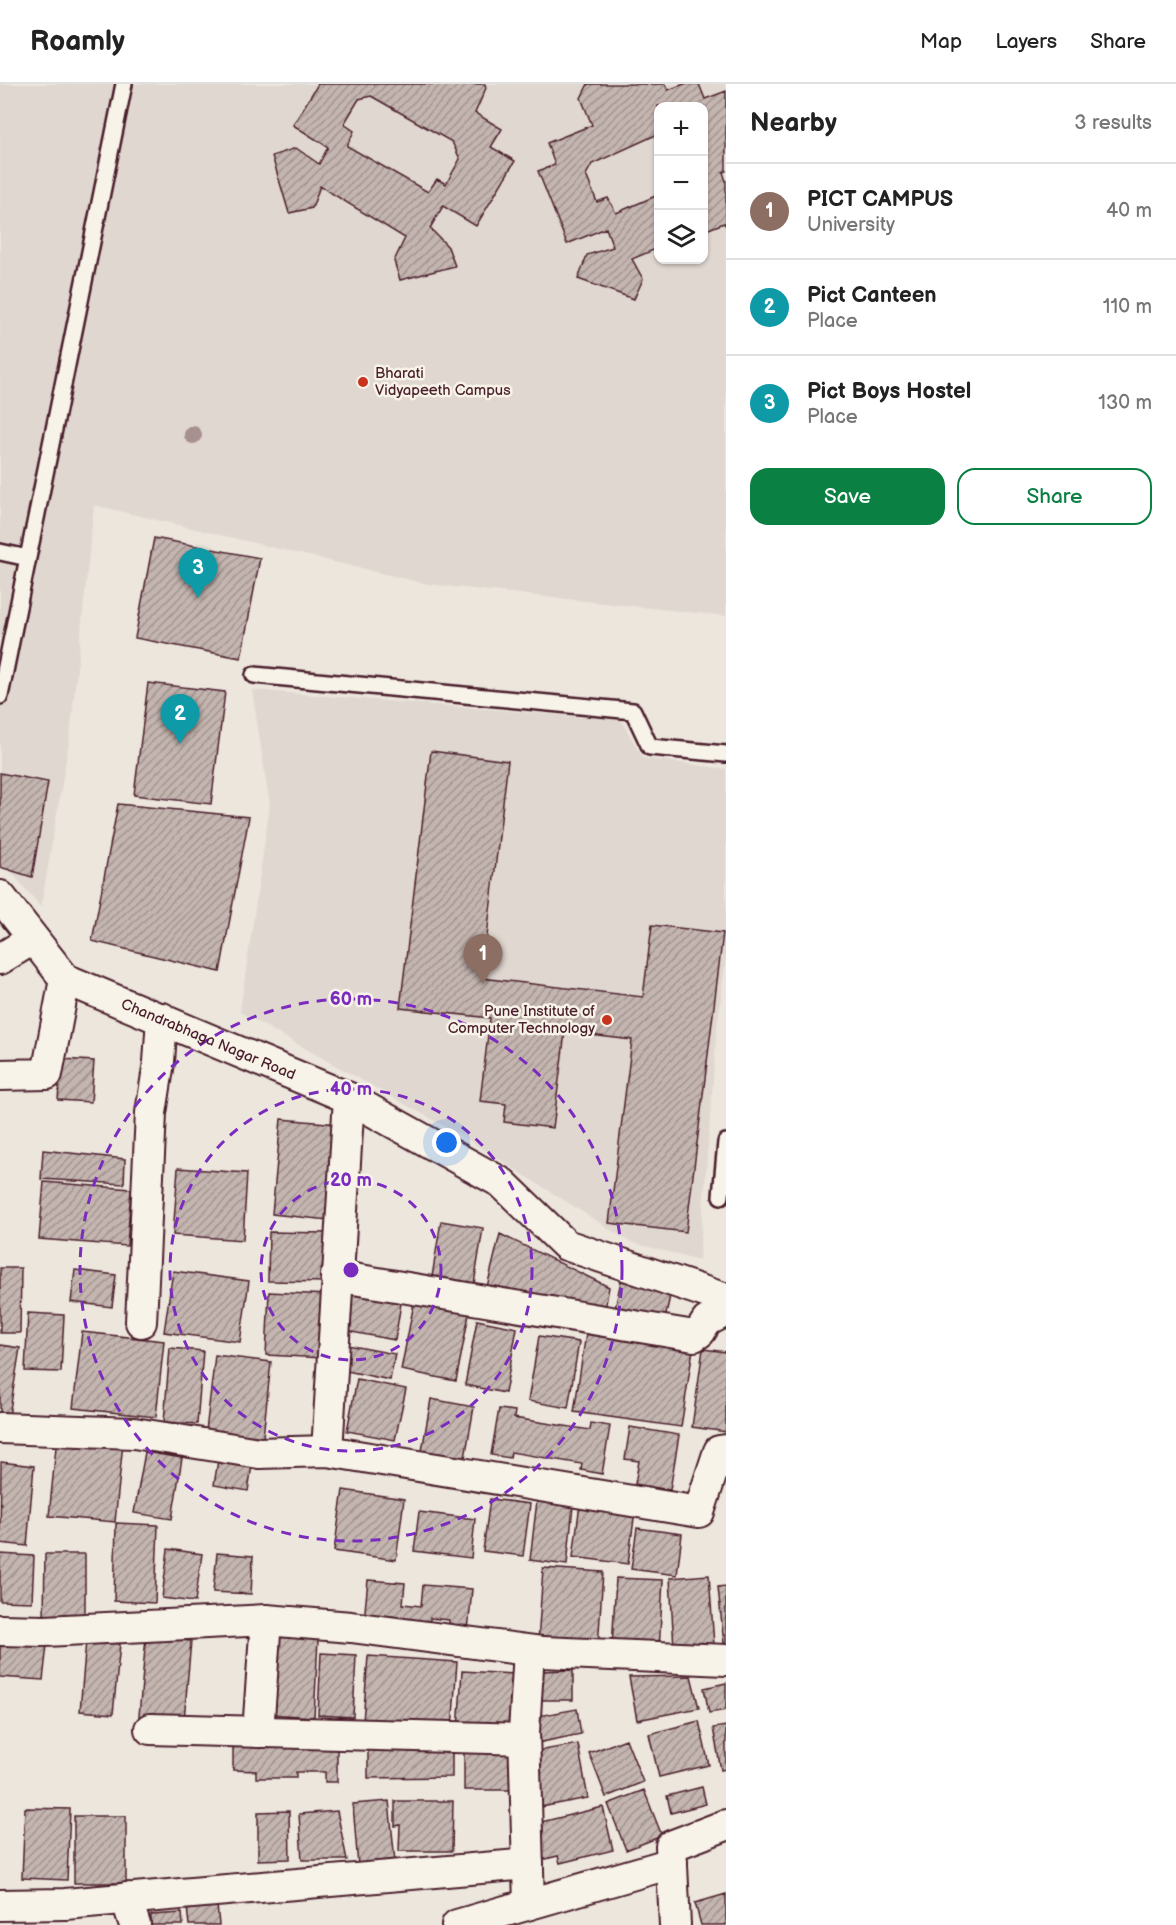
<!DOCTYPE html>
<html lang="en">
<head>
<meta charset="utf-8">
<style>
  :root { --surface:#fff; --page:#f6f6f6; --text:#222; --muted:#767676; --line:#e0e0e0; --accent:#0b8043 }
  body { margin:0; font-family:"Balsamiq Sans",sans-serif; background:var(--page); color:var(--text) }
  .controls { position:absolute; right:18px; top:18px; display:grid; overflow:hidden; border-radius:12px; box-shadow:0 2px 4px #0004 }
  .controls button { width:54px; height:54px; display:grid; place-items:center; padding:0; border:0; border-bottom:2px solid var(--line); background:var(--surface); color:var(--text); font:30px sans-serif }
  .you { position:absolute; left:447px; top:1059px; width:21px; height:21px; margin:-15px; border:4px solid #fff; border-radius:50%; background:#1a73e8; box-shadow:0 0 0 9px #1a73e833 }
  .badge { display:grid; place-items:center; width:39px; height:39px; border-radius:50%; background:var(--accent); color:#fff; font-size:20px; font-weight:700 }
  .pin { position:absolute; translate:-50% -50px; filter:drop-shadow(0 2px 3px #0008) }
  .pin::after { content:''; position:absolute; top:32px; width:21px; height:18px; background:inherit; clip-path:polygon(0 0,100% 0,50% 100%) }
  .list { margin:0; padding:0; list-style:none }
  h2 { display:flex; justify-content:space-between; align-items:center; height:78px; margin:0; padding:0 24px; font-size:26px }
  h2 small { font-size:20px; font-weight:400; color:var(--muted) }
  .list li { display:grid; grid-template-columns:39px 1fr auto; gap:18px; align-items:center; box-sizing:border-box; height:96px; padding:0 24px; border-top:2px solid var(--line) }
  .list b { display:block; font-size:22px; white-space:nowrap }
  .list p { margin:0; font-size:20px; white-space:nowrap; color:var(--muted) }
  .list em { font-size:20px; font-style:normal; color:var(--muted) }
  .actions { display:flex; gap:12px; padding:18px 24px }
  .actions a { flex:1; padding:14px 0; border:2px solid var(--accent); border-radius:18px; text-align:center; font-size:21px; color:var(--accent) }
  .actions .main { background:var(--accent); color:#fff }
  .icon { flex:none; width:33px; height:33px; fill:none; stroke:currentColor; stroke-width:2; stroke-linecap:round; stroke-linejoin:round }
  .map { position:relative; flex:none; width:726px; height:1841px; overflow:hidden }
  header { display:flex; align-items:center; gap:36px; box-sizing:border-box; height:84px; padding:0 30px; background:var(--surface); border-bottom:2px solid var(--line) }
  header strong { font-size:28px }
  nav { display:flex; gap:33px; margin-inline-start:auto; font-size:21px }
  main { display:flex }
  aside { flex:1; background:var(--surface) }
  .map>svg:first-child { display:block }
  .built { fill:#e0d7d0; fill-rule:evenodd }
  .building { fill:url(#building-hatch); stroke:#4a1f2b; stroke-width:1.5; fill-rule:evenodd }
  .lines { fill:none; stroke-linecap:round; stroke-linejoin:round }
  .service-casing { stroke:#4a1f2b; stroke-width:20 }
  .minor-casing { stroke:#4a1f2b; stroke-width:34 }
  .service { stroke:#f7f3e8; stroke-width:15 }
  .minor { stroke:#f7f3e8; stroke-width:30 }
  .tree { fill:#a69090 }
  .ring { fill:none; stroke:#7b2cbf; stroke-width:3; stroke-dasharray:10 8 }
  .poi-dot { fill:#c8321e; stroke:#f7f3e8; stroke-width:2 }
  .labels { text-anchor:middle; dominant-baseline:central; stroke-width:5; stroke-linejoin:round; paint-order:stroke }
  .poi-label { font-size:15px; fill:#4a1f2b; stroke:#f7f3e8; text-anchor:start }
  .street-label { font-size:15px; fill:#4a1f2b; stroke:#f7f3e8 }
  .centre { fill:#7b2cbf; stroke:#f7f3e8; stroke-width:3 }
  .ring-label { font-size:18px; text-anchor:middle; font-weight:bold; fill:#7b2cbf; stroke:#f7f3e8; stroke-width:5; stroke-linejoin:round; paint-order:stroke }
</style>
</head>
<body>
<header>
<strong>Roamly</strong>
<nav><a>Map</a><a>Layers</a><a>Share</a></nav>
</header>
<main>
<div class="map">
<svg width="726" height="1841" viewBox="0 0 726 1841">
  <defs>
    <pattern id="building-hatch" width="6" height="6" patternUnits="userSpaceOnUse" patternTransform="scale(1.5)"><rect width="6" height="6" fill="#c4b5b0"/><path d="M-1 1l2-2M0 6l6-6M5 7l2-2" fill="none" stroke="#a1938f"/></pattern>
  </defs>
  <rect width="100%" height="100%" fill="#ece6dd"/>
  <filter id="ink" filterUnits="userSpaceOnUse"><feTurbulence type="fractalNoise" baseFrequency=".0167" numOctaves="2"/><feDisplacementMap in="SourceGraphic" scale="12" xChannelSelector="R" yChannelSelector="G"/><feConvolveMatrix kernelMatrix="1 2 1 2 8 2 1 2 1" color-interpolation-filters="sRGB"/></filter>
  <g filter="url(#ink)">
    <path class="built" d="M 0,0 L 726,0 L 726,532 L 427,500 L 94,421 L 70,652 L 41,823 L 0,775 ZM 658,22 L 704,22 L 704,176 L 658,176 Z
      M 252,606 L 621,636 L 643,674 L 726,685 L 726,872 L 717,944 L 699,1176 L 630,1158 L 464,1053 L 240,928 L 270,721 Z"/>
    <path class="building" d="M 318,0 L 485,0 L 486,4 L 475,29 L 502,45 L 491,63 L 515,77 L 476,142 L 443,122 L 430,144 L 448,163 L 455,182 L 400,196 L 394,177 L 405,154 L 320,102 L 312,124 L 289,129 L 272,72 L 296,64 L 319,80 L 328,63 L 293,41 ZM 371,12 L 452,58 L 460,75 L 446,100 L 437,95 L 428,108 L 347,62 L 354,47 L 344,40 L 359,15 Z
      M 588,0 L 665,0 L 668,6 L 684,0 L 699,0 L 705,15 L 726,7 L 726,87 L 723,88 L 726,97 L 726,142 L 724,139 L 704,147 L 704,75 L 706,73 L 704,66 L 704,22 L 658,22 L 658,50 L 592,80 L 586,91 L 597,118 L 608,114 L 616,129 L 658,111 L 658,164 L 632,175 L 643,195 L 634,215 L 578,195 L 587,171 L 613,163 L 606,144 L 567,160 L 538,87 L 555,81 L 547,59 L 592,41 L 581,14 Z
      M 154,454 L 260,474 L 241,574 L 135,554 Z
      M 148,599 L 225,608 L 211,720 L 134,711 Z
      M 431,667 L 508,677 L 482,894 L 643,913 L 652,841 L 723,849 L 686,1148 L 609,1139 L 632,956 L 565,948 L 553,1044 L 504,1038 L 506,1020 L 480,1017 L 490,934 L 400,924 Z
      M 0,689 L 48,698 L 32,793 L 0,783 Z
      M 118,720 L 249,733 L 220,888 L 92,857 Z
      M 61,975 L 94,977 L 91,1018 L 58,1016 Z
      M 281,1035 L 338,1040 L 328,1136 L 272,1130 Z
      M 43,1066 L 125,1075 L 124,1100 L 41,1095 Z
      M 178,1084 L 247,1089 L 243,1156 L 173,1151 Z
      M 44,1098 L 131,1105 L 127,1162 L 39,1155 Z
      M 441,1137 L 483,1144 L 473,1206 L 431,1199 Z
      M 269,1148 L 327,1149 L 326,1198 L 268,1197 Z
      M 500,1150 L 609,1203 L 604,1231 L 485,1211 Z
      M 0,1184 L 21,1184 L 20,1249 L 0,1249 Z
      M 75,1186 L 116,1191 L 112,1223 L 71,1218 Z
      M 173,1187 L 249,1197 L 240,1258 L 164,1248 Z
      M 621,1197 L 671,1207 L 664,1240 L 614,1229 Z
      M 348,1203 L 402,1213 L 395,1256 L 341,1246 Z
      M 269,1208 L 327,1211 L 323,1274 L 266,1271 Z
      M 416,1209 L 471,1220 L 456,1297 L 401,1286 Z
      M 28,1229 L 64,1231 L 61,1288 L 25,1287 Z
      M 477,1236 L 517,1244 L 505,1309 L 465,1301 Z
      M 587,1243 L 694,1259 L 681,1343 L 574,1328 Z
      M 82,1248 L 164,1257 L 156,1333 L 73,1324 Z
      M 539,1252 L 579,1258 L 568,1324 L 528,1317 Z
      M 342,1260 L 395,1270 L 390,1296 L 337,1285 Z
      M 0,1261 L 20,1264 L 9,1332 L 0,1331 Z
      M 170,1264 L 203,1267 L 197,1340 L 164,1338 Z
      M 703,1265 L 726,1268 L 726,1348 L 692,1343 Z
      M 215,1271 L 271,1278 L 263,1353 L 206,1347 Z
      M 357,1295 L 406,1305 L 395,1356 L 347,1347 Z
      M 431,1315 L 474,1323 L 465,1374 L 422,1367 Z
      M 499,1325 L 515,1327 L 514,1334 L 590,1346 L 591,1339 L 610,1342 L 602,1390 L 581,1386 L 582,1380 L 511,1368 L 510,1374 L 491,1371 Z
      M 630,1343 L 679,1351 L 670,1406 L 635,1400 L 639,1377 L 625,1375 Z
      M 57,1353 L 123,1359 L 115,1438 L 49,1432 Z
      M 145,1368 L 182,1374 L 172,1435 L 134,1429 Z
      M 219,1370 L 253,1375 L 248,1407 L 214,1401 Z
      M 1,1378 L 34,1382 L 27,1462 L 0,1459 Z
      M 343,1406 L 404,1415 L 396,1476 L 334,1467 Z
      M 490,1415 L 530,1420 L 523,1472 L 483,1467 Z
      M 537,1417 L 573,1422 L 567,1481 L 530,1476 Z
      M 580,1420 L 635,1427 L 628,1480 L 573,1473 Z
      M 419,1428 L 475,1435 L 471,1474 L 414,1467 Z
      M 116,1439 L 158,1441 L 155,1519 L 114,1517 Z
      M 637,1444 L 682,1450 L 677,1491 L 631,1485 Z
      M 168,1465 L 202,1470 L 195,1518 L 162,1514 Z
      M 217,1469 L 253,1472 L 251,1510 L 213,1508 Z
      M 0,1470 L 34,1472 L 32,1518 L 0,1517 Z
      M 45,1470 L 85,1470 L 85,1535 L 44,1535 Z
      M 543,1484 L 603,1488 L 598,1563 L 538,1559 Z
      M 709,1491 L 714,1561 L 674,1564 L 670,1494 Z
      M 616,1494 L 663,1496 L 659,1567 L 612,1564 Z
      M 368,1496 L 405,1499 L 403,1520 L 421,1522 L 423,1501 L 472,1505 L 468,1547 L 449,1545 L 449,1536 L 430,1534 L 429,1544 L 398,1541 L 399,1533 L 381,1531 L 380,1539 L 364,1537 Z
      M 726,1502 L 726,1570 L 725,1570 L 718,1503 Z
      M 146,1553 L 191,1557 L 184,1636 L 139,1632 Z
      M 273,1553 L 318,1555 L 314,1633 L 268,1630 Z
      M 0,1556 L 47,1561 L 43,1596 L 0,1593 Z
      M 86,1557 L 120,1560 L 113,1630 L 80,1627 Z
      M 321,1569 L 356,1571 L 353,1633 L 318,1631 Z
      M 368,1572 L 457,1578 L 452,1645 L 363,1638 Z
      M 573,1586 L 573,1616 L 538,1616 L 538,1587 Z
      M 462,1587 L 514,1590 L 511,1649 L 458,1646 Z
      M 691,1592 L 699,1624 L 637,1636 L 629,1593 Z
      M 726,1599 L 726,1626 L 709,1629 L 704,1604 Z
      M 577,1625 L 581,1650 L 537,1659 L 532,1633 Z
      M 699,1637 L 709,1681 L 659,1693 L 649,1650 Z
      M 726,1642 L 726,1685 L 721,1686 L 713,1644 Z
      M 233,1653 L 337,1654 L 337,1698 L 325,1698 L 325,1688 L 296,1688 L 296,1694 L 256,1694 L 256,1687 L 233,1686 Z
      M 626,1655 L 643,1698 L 606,1713 L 589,1669 Z
      M 368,1657 L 452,1657 L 452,1693 L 368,1694 Z
      M 578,1660 L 588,1714 L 541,1723 L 531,1668 Z
      M 464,1661 L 512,1661 L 511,1706 L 464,1706 Z
      M 702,1703 L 706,1720 L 671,1729 L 667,1712 Z
      M 644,1706 L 662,1752 L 626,1766 L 608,1720 Z
      M 389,1717 L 395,1778 L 358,1782 L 353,1720 Z
      M 395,1717 L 453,1717 L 452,1767 L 399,1767 L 400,1741 L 395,1742 Z
      M 603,1723 L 613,1766 L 560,1779 L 558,1772 L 541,1776 L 533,1740 Z
      M 25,1724 L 70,1725 L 67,1796 L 22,1794 Z
      M 289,1727 L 290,1775 L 258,1776 L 258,1728 Z
      M 337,1727 L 347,1776 L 302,1776 L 299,1730 Z
      M 74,1732 L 126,1732 L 126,1799 L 74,1799 Z
      M 726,1810 L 726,1841 L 701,1841 L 695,1819 Z
      M 216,1811 L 219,1841 L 189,1841 L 186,1815 Z
      M 182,1829 L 183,1841 L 151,1841 L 151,1831 Z"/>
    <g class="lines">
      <defs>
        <path id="service" d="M 0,468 L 28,474
          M 254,591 L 633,627 L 650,663 L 726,670
          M 0,612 L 124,0
          M 721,1112 L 726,1058"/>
        <g id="minor">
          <path id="s1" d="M 0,812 L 65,895 L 349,1014 L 502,1099 L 566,1161 L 726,1215"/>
          <path d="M 0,875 L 33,855"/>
          <path d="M 0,991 L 47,990 L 65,895"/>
          <path d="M 336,1192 L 694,1252 L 700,1248 L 707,1237 L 726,1227"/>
          <path d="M 141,1238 L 151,1029 L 159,978 L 162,934"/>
          <path d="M 0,1344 L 134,1349 L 259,1369 L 327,1367 L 699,1428 L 719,1367 L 726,1366"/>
          <path d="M 327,1367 L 349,1014"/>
          <path d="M 0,1546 L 45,1547 L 266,1536 L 351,1543 L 543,1568 L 726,1576"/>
          <path d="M 150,1645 L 524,1655"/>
          <path d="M 258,1648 L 266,1536"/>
          <path d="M 126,1814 L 135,1841"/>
          <path d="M 529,1820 L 524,1648 L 529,1567"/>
          <path d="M 0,1821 L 65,1820 L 528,1780"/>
          <path d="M 457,1841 L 672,1779"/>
          <path d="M 675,1841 L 671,1762 L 726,1741"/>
        </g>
      </defs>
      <use href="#service" class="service-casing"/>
      <use href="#minor" class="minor-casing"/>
      <use href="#service" class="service"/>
      <use href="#minor" class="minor"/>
    </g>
    <circle class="tree" cx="193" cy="351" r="9"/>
  </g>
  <g class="ring">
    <circle cx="351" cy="1186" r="90"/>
    <circle cx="351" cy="1186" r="181"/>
    <circle cx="351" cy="1186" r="271"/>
  </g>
  <g class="poi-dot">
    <circle cx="363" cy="298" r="6"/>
    <circle cx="607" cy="936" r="6"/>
  </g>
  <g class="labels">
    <g class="poi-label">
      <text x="375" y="289">Bharati<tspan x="375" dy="17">Vidyapeeth Campus</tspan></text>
      <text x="595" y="927" text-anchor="end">Pune Institute of<tspan x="595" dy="17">Computer Technology</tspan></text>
    </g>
    <g class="street-label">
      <text stroke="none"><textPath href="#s1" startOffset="261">Chandrabhaga Nagar Road</textPath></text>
    </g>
  </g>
  <circle cx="351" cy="1186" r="9" class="centre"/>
  <g class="ring-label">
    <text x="351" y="921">60 m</text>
    <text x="351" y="1011">40 m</text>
    <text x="351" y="1102">20 m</text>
  </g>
</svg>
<div class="controls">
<button>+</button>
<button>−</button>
<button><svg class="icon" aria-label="layers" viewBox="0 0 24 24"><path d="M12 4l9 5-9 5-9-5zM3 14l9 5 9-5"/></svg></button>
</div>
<div class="you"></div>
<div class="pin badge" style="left:483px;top:900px;background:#8d6e63">1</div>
<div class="pin badge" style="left:180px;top:660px;background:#0f9aa8">2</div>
<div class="pin badge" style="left:198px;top:514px;background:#0f9aa8">3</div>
</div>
<aside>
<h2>Nearby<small>3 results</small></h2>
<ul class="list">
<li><span class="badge" style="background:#8d6e63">1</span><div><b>PICT CAMPUS</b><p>University</p></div><em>40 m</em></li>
<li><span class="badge" style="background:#0f9aa8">2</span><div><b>Pict Canteen</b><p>Place</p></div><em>110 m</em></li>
<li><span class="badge" style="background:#0f9aa8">3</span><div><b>Pict Boys Hostel</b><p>Place</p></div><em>130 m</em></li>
</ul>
<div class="actions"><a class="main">Save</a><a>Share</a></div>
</aside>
</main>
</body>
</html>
